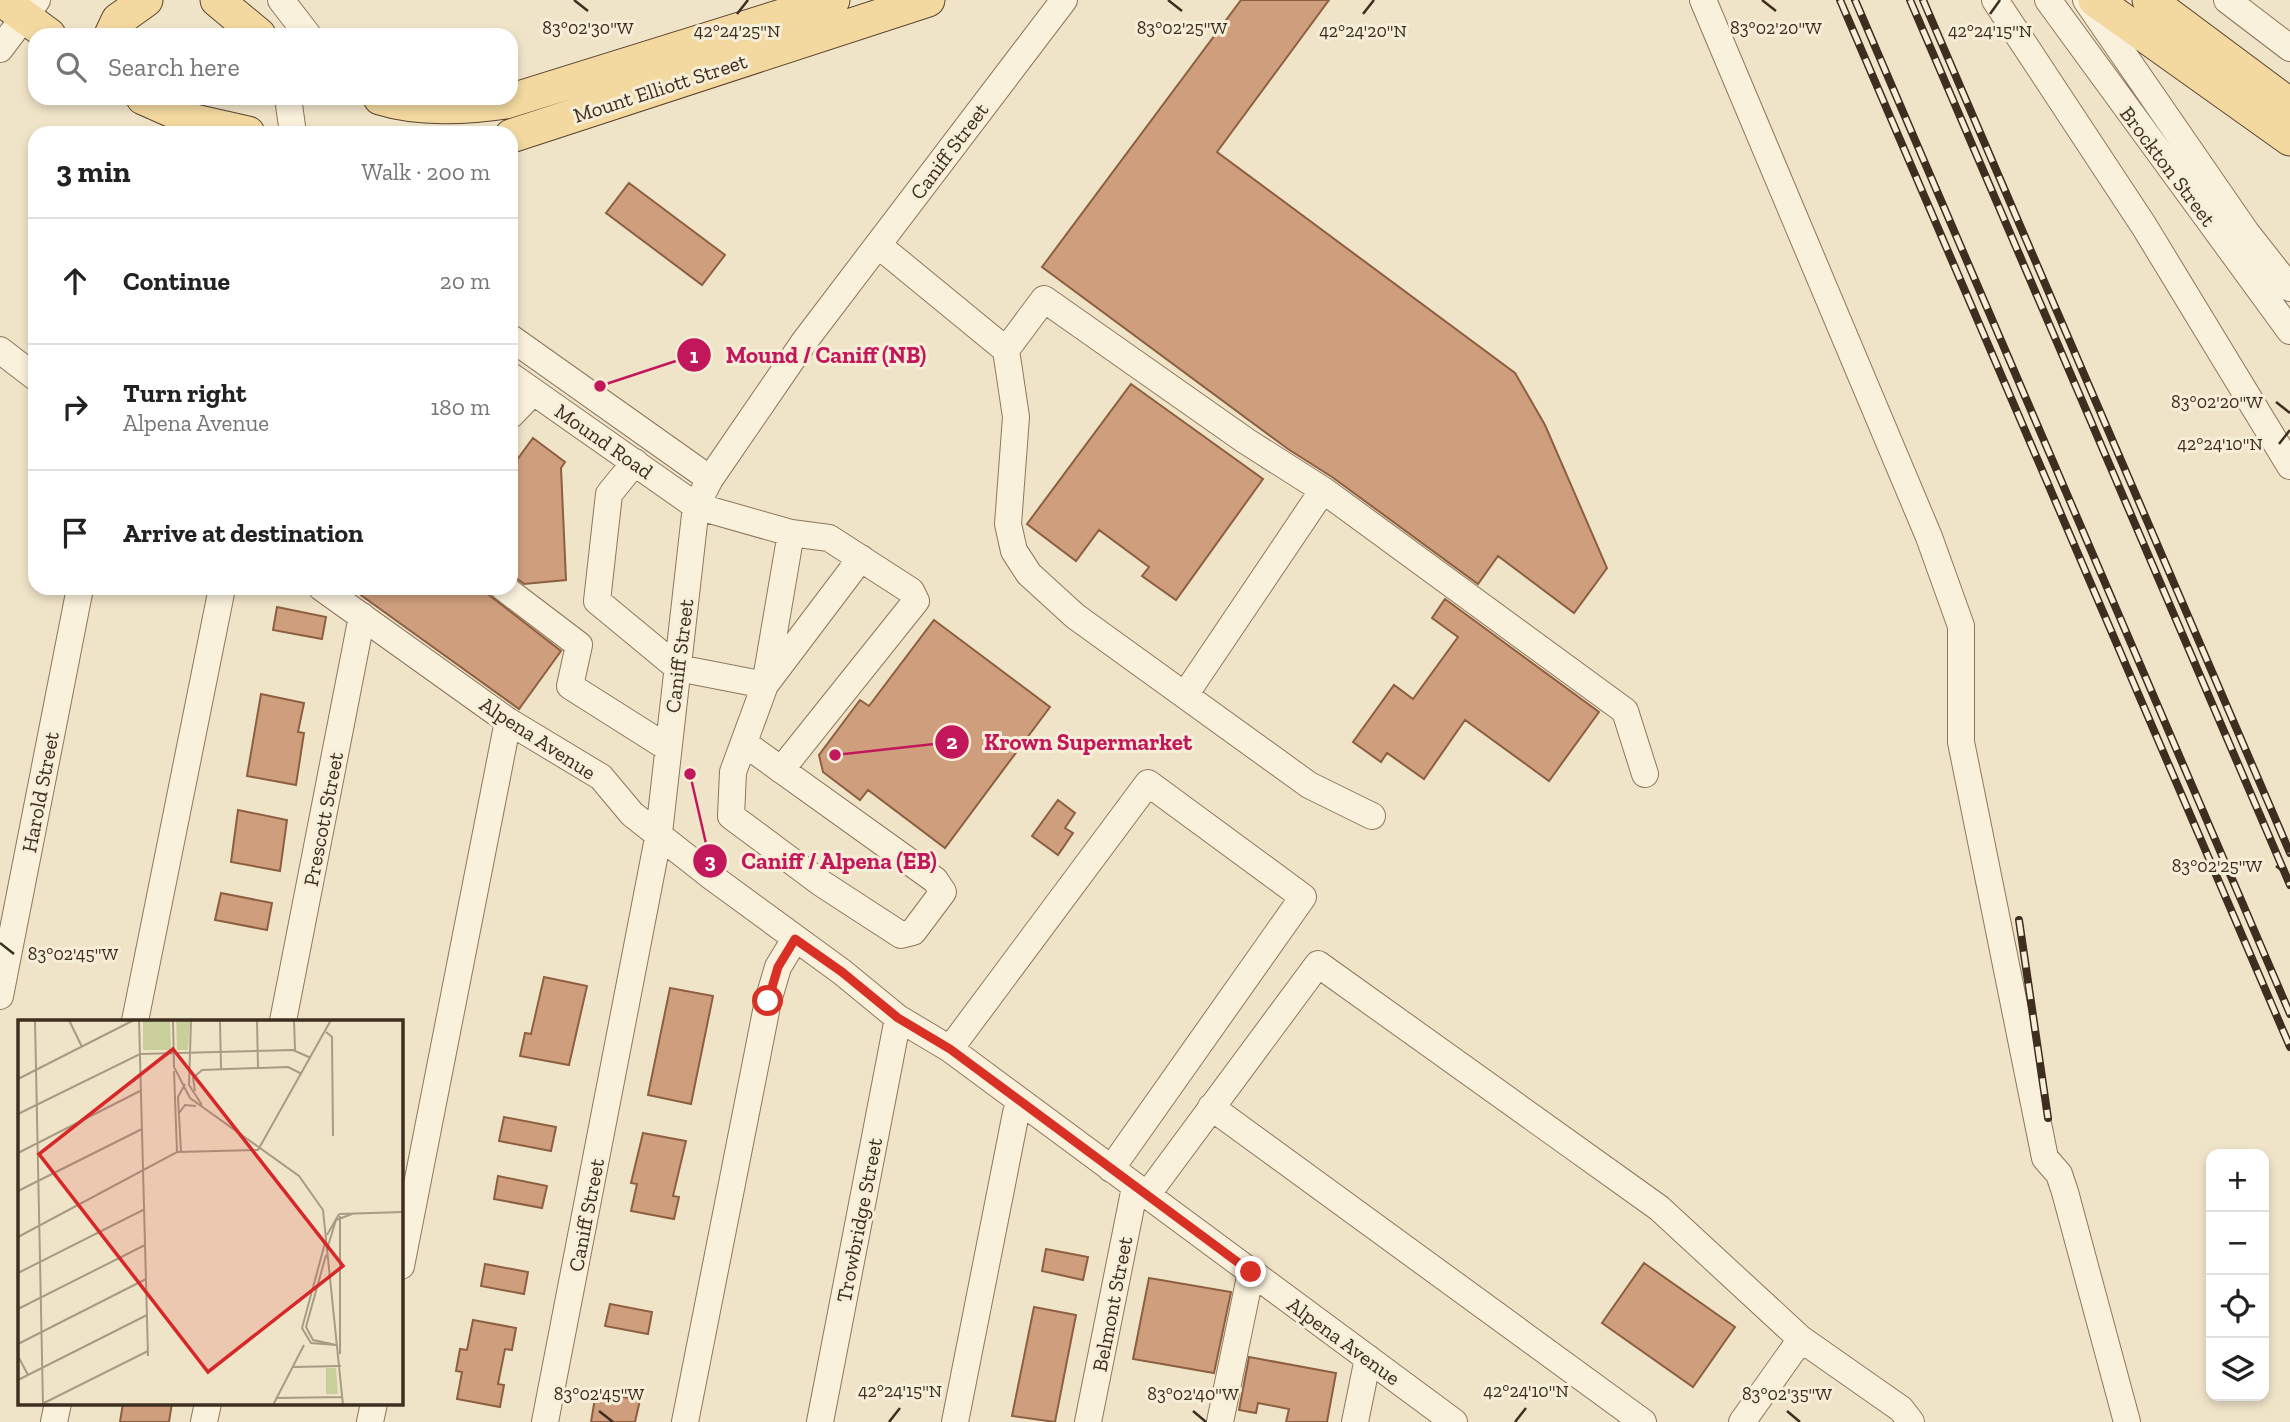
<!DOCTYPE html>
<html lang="en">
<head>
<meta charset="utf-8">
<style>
  :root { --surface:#fff; --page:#f6f6f6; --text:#222; --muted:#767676; --line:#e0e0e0 }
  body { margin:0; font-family:"Zilla Slab",serif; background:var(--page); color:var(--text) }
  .controls { position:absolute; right:21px; bottom:21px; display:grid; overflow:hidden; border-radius:14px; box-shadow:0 4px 10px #0003 }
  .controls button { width:63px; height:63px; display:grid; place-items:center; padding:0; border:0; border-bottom:2px solid var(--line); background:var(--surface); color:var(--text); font:35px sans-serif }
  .stop { position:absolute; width:21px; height:21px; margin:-16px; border:5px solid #d93025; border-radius:50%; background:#fff }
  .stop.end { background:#d93025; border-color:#fff; box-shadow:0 2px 7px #0008 }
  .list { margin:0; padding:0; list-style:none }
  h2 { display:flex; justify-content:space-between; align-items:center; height:91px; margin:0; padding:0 28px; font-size:30px }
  h2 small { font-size:23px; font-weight:400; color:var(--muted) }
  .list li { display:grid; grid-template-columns:46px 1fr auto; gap:21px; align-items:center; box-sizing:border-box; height:126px; padding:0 28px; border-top:2px solid var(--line) }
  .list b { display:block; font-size:26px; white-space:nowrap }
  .list p { margin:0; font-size:23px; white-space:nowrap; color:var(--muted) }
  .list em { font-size:23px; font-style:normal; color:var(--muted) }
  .icon { flex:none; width:38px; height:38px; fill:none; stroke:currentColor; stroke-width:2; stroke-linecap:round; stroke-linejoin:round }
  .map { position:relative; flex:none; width:2290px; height:1422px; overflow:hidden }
  .search { position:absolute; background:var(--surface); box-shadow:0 4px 10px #0003; left:28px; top:28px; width:490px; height:77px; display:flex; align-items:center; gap:18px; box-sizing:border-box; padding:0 24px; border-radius:21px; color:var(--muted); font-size:26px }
  .panel { position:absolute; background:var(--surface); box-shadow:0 4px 10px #0003; left:28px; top:126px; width:490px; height:469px; border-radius:21px }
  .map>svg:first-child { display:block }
  .building { fill:#cf9f7d; stroke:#8d5f41; stroke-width:2 }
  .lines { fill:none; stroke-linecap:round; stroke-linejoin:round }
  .minor-casing { stroke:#8d765c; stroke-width:28 }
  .major-casing { stroke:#5b4430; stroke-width:35 }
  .minor { stroke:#faf1dc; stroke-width:26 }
  .major { stroke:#f3d9a0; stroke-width:33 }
  .rail-casing { stroke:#3d2e20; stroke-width:8 }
  .rail { stroke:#f7eed8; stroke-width:5; stroke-dasharray:16; stroke-linecap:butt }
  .route { stroke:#d93025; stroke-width:9 }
  .ticks { fill:none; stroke:#3d2e20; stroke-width:2.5 }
  .labels { text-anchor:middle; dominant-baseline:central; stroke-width:6; stroke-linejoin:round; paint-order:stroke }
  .street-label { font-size:21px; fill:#3d2e20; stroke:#f7eed8 }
  .inset-road { fill:none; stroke:#a89b85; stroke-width:2 }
  .view { fill:#d62828; fill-opacity:0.15; stroke:#d62828; stroke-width:3.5 }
  .inset-edge { fill:none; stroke:#3d2e20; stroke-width:3.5 }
  .ticks-label { font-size:18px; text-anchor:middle; fill:#3d2e20; stroke:#f7eed8; stroke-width:6; stroke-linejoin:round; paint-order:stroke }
  .leader { fill:none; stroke:#c2185b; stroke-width:2.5 }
  .callout-dot { fill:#c2185b; stroke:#f7eed8; stroke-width:2.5 }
  .mark-label { font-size:21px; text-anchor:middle; font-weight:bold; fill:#fff }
  .callout-label { font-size:23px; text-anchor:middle; font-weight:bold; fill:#c2185b; stroke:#f7eed8; stroke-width:6; stroke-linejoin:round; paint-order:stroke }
</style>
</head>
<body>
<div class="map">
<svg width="2290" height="1422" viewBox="0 0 2290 1422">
  <rect width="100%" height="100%" fill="#f0e4c8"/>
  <path class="building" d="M 1241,0 L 1329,0 L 1217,152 L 1515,373 L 1545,425 L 1607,568 L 1574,613 L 1498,556 L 1478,584 L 1332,477 L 1288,449 L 1042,267 Z
    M 629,183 L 725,255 L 702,285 L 606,213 Z
    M 1131,384 L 1263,479 L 1176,600 L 1142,576 L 1149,567 L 1099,530 L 1076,561 L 1027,524 Z
    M 533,438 L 565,462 L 561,468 L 566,580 L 524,584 L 511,574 L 511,468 Z
    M 351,588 L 480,588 L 561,651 L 519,709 Z
    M 1445,599 L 1599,712 L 1549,781 L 1465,720 L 1424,779 L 1387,753 L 1381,762 L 1353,742 L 1394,685 L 1413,699 L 1458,637 L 1432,618 Z
    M 277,607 L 326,617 L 322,639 L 273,630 Z
    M 934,620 L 1050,707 L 945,848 L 868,790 L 860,800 L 823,772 L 819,755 L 860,700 L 869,706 Z
    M 261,694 L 304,703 L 298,732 L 304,733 L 296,785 L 247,776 Z
    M 1058,800 L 1075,813 L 1065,828 L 1073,833 L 1058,855 L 1032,836 Z
    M 238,810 L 287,820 L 280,871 L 231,862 Z
    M 221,893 L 272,903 L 267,930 L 215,920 Z
    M 544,977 L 587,986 L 569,1065 L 520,1056 L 525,1033 L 531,1034 Z
    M 670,988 L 713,996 L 691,1104 L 648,1095 Z
    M 504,1117 L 556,1127 L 551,1151 L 499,1141 Z
    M 643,1133 L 686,1141 L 673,1196 L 679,1197 L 674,1219 L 631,1211 L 637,1184 L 631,1183 Z
    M 498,1176 L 547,1186 L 542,1208 L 494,1199 Z
    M 1046,1249 L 1088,1257 L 1083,1280 L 1042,1271 Z
    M 1644,1263 L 1735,1327 L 1693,1387 L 1602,1323 Z
    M 485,1264 L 528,1272 L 524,1294 L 481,1286 Z
    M 1149,1278 L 1231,1292 L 1214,1373 L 1133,1359 Z
    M 610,1304 L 652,1312 L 648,1334 L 605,1326 Z
    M 1034,1307 L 1076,1315 L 1055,1422 L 1012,1416 Z
    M 473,1320 L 516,1328 L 512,1350 L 505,1349 L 498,1384 L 504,1385 L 500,1407 L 457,1399 L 462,1372 L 456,1371 L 460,1349 L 467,1350 Z
    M 1249,1357 L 1336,1373 L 1327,1422 L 1286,1422 L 1289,1409 L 1258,1403 L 1256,1413 L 1239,1410 Z
    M 596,1392 L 640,1400 L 635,1422 L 591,1422 Z
    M 123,1403 L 172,1403 L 169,1422 L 120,1422 Z"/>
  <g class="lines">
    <defs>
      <path id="minor" d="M 281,0 L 308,35
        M 1703,0 L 1929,537 L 1961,626 L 1961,742 L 2045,1158 L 2059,1174 L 2065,1192 L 2127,1422
        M 1995,0 L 2144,226 L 2290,466
        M 2048,0 L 2290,331
        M 2086,0 L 2246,232 L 2290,288
        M 2227,0 L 2290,48
        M 0,49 L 37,0
        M 288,98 L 293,133
        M 878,245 L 1006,350 L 1044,299 L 1246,441 L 1323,490 L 1625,711 L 1645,774
        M 511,338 L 710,479
        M 0,350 L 35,377
        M 1006,350 L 1016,417 L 1008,524 L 1014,551 L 1029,574 L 1075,616 L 1309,785 L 1372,816
        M 511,376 L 696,506 L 791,533 L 765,685 L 678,668 L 597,601 L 609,494 L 635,462
        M 511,415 L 533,392
        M 322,588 L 508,721 L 601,777 L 632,814 L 712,877 L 842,972 L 898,1018 L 950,1049 L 1454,1422
        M 504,588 L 579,645 L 570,686 L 668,748
        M 1185,695 L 1323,490
        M 744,743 L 935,880 L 943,892 L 913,932 L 901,935 L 821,883 L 731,816 L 733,772 L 765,685 L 861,558
        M 781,770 L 916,601 L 911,591 L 829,538 L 791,533
        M 0,996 L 80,588
        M 135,1021 L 222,588
        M 283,1021 L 362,616
        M 950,1049 L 1148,783 L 1303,897 L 1111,1169
        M 1211,1107 L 1643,1422
        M 1147,1195 L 1318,964 L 1659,1208 L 1801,1339 L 1742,1422
        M 401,1266 L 508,721
        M 1801,1339 L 1901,1409 L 1911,1422
        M 54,1422 L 58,1403
        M 204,1422 L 208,1403
        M 370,1422 L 374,1403
        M 545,1422 L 659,833 L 696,506 L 710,479 L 804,342 L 1064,0
        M 685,1422 L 768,1001 L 778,967 L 795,939
        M 820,1422 L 898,1018
        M 955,1422 L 1016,1113 L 1022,1103
        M 1088,1422 L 1135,1187
        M 1220,1422 L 1251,1272
        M 1355,1422 L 1368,1358"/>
      <path id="major" d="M 2,0 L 49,35
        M 217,0 L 259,35
        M 2095,0 L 2290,139
        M 2149,0 L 2290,105
        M 111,35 L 118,20 L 146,0
        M 143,98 L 195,121 L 248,133
        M 380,98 C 418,110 467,108 506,102 L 833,0
        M 511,136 L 928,0"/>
    </defs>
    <use href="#minor" class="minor-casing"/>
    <use href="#major" class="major-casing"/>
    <use href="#minor" class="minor"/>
    <use href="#major" class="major"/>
    <defs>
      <path id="rail" d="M 1840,0 L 2290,1047
        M 1855,0 L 2290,1014
        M 1910,0 L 2290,885
        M 1923,0 L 2290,853
        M 2019,920 L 2048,1118"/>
    </defs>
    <use href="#rail" class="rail-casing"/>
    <use href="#rail" class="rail"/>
  </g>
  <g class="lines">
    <path class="route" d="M 768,1001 L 778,967 L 795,939 L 842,972 L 898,1018 L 950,1049 L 1251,1272"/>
  </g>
  <path class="ticks" d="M 574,0 L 588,11M 1168,0 L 1182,11M 1762,0 L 1776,11M 737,14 L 748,0M 1363,14 L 1374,0M 1990,14 L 2000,0M 2276,402 L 2290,413M 2279,444 L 2290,430M 2276,866 L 2290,877M 0,943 L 14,954M 599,1411 L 613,1422M 1193,1411 L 1206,1422M 1787,1411 L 1800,1422M 889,1422 L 900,1408M 1515,1422 L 1526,1408"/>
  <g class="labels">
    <g class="street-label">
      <text transform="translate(660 88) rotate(-18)">Mount Elliott Street</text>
      <text transform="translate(949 151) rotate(-53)">Caniff Street</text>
      <text transform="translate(2168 166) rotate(53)">Brockton Street</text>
      <text transform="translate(604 441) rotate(35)">Mound Road</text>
      <text transform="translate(679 656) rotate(-83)">Caniff Street</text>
      <text transform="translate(538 738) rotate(33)">Alpena Avenue</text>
      <text transform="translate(40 792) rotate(-79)">Harold Street</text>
      <text transform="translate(323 819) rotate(-79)">Prescott Street</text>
      <text transform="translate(586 1215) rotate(-79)">Caniff Street</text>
      <text transform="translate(859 1220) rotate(-79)">Trowbridge Street</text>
      <text transform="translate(1112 1304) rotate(-79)">Belmont Street</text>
      <text transform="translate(1344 1341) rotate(36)">Alpena Avenue</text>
    </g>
  </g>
  <g transform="translate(18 1020)">
    <rect width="385" height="385" fill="#f0e4c8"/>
    <path d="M 125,0 L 152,0 L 153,30 L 125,30 ZM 158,0 L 172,0 L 170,30 L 159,30 ZM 308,348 L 318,348 L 320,374 L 308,374 Z" fill="#c9cf9b"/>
    <path class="inset-road" d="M 17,0 L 25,385M 51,0 L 64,27M 121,0 L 130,336M 155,0 L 156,47 L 172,78 L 281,156 L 305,190 L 325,385M 173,0 L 171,65 L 184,85M 202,0 L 203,49M 239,0 L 240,48M 276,0 L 277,30M 308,12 L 314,17 L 315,116M 156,51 L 159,132M 0,59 L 116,0M 177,71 L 175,58 L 184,50 L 270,47 L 284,54M 161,93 L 167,85 L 178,86M 0,94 L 122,34 L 275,30 L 293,38M 163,132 L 160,77 L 167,64M 0,133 L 122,71M 0,171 L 124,109M 321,194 L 385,192M 322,196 L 322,334M 309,215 L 321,194M 0,217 L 159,132 L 240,130 L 313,0M 307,223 L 284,308 L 293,323 L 318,325M 310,226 L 318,200 L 334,194M 308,235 L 288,307 L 295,320 L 318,325M 0,253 L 125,190M 0,289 L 127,225M 0,324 L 128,259M 0,336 L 10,355M 275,347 L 323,346M 0,360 L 129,295M 258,378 L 325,377M 24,384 L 130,331M 255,385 L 286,325"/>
    <path class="view" d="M 155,29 L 325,246 L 190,352 L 21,134 Z"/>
    <rect width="385" height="385" class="inset-edge"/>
  </g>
  <g class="ticks-label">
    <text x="588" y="34">83°02'30"W</text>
    <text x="1182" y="34">83°02'25"W</text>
    <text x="1776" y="34">83°02'20"W</text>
    <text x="737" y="37">42°24'25"N</text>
    <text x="1363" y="37">42°24'20"N</text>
    <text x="1990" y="37">42°24'15"N</text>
    <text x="2217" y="408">83°02'20"W</text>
    <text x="2220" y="450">42°24'10"N</text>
    <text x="2217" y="872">83°02'25"W</text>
    <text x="73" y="960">83°02'45"W</text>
    <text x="900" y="1397">42°24'15"N</text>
    <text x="1526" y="1397">42°24'10"N</text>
    <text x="599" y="1400">83°02'45"W</text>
    <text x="1193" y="1400">83°02'40"W</text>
    <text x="1787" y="1400">83°02'35"W</text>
  </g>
  <path class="leader" d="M600 386L694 355M835 755L952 742M690 774L710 861"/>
  <g class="callout-dot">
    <circle cx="600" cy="386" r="7"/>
    <circle cx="835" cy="755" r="7"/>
    <circle cx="690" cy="774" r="7"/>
    <circle cx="694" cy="355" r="18"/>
    <circle cx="952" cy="742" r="18"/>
    <circle cx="710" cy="861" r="18"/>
  </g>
  <g class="mark-label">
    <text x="694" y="363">1</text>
    <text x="952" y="749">2</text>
    <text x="710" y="868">3</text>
  </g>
  <g class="callout-label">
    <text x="826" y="363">Mound / Caniff (NB)</text>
    <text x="1088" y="750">Krown Supermarket</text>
    <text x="839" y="869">Caniff / Alpena (EB)</text>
  </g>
</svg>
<div class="controls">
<button>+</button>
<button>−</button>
<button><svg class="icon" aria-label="locate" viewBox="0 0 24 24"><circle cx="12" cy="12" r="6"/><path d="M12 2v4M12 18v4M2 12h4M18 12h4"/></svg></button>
<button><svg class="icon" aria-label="layers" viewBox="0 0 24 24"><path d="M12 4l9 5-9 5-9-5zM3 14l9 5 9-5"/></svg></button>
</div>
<div class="stop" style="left:768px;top:1001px"></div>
<div class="stop end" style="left:1251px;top:1272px"></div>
<div class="search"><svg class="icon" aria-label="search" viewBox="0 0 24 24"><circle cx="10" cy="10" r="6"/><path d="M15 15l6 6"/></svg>Search here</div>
<section class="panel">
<h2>3 min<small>Walk · 200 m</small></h2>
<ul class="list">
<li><svg class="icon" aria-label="ahead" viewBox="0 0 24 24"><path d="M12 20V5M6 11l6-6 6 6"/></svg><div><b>Continue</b></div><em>20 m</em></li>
<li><svg class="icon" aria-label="right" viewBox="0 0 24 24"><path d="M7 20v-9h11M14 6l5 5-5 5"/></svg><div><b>Turn right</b><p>Alpena Avenue</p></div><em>180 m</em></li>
<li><svg class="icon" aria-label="arrive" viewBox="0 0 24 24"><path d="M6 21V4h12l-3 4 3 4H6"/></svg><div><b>Arrive at destination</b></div></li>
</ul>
</section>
</div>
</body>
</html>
